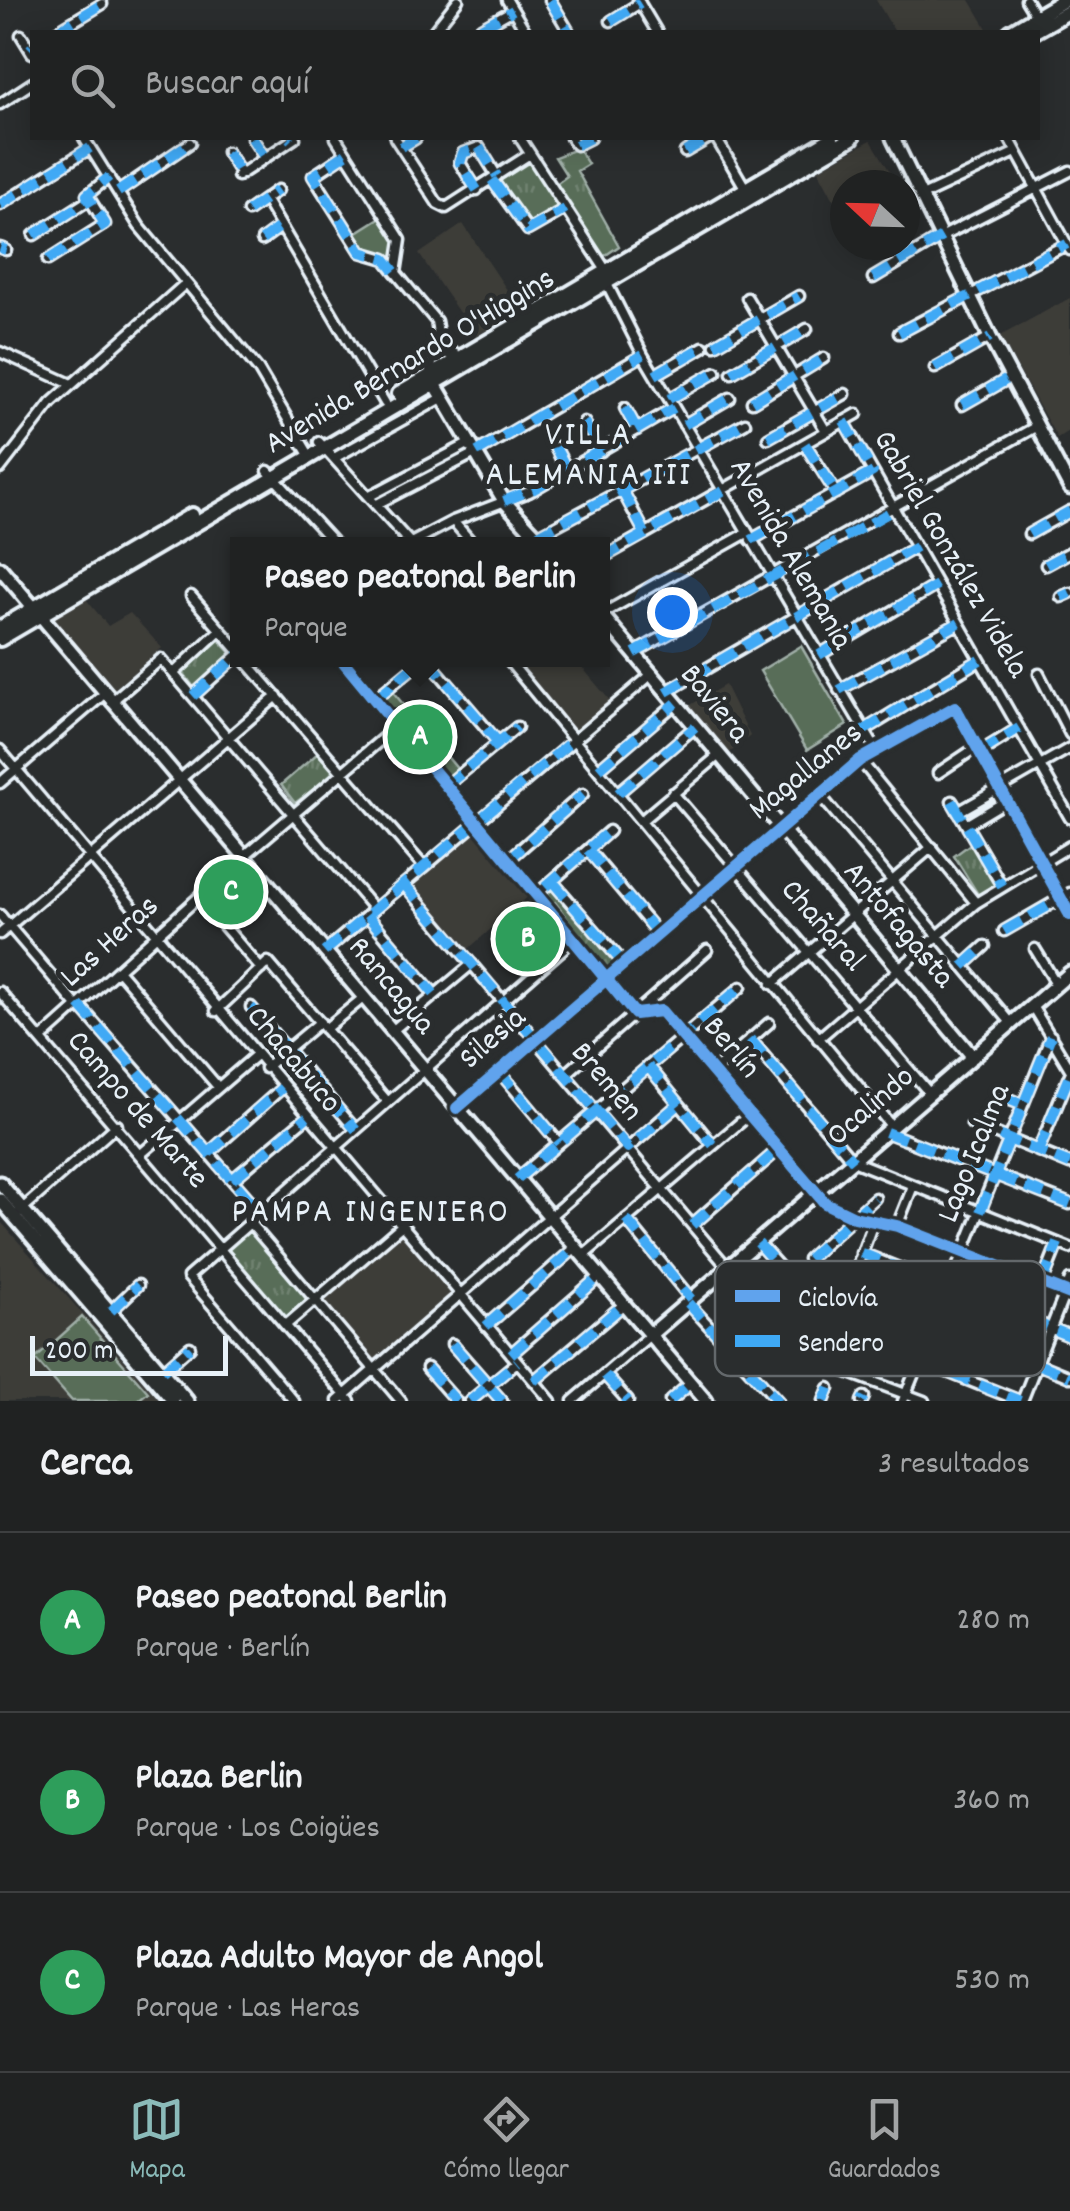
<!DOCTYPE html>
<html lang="es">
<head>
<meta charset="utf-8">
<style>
  :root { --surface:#202222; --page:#282a2a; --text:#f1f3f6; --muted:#a2a4a5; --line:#3d3f40; --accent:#8bbbb9 }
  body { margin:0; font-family:Dekko,sans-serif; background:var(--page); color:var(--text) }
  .compass { position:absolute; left:830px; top:170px; width:90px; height:90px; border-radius:50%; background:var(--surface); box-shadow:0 5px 25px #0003; rotate:292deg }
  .scale { position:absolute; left:30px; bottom:25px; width:198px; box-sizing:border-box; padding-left:10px; border:5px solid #e8f1f8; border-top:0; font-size:28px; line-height:35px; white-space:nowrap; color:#e8f1f8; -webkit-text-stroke:8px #2a2d2e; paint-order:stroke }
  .you { position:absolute; left:672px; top:612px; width:35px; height:35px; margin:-25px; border:8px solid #fff; border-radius:50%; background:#1a73e8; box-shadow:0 0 0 15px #1a73e833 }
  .badge { display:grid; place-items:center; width:65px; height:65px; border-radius:50%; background:var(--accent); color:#fff; font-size:32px; font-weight:700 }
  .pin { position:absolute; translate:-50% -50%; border:5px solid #fff; box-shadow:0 2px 10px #0006 }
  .popup { position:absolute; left:230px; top:537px; width:380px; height:130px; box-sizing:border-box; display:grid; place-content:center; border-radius:0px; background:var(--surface); filter:drop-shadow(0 2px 8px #0005); font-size:32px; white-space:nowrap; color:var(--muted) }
  .popup b { font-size:38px; color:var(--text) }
  .popup::after { content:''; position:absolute; left:50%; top:100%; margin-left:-20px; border:20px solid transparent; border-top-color:var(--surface) }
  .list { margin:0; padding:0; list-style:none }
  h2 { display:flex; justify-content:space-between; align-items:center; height:130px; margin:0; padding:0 40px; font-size:42px }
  h2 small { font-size:32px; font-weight:400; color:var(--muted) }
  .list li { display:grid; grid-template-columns:65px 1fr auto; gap:30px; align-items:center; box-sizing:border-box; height:180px; padding:0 40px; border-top:2px solid var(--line) }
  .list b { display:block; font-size:38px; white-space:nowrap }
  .list p { margin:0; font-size:32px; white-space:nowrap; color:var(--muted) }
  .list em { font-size:32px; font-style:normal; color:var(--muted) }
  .icon { flex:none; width:55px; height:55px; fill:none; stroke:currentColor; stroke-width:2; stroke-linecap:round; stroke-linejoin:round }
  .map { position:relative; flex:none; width:1070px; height:1401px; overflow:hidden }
  .search { position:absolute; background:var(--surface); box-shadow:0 5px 25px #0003; left:30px; right:30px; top:30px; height:110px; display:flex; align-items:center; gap:25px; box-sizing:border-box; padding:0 35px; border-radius:0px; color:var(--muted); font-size:38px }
  .sheet { height:670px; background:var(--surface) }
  nav { display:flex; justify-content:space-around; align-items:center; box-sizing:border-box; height:140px; border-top:2px solid var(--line); background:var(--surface); font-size:28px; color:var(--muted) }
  nav a { display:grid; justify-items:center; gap:5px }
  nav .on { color:var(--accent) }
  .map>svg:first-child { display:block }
  .built { fill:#3e3d39 }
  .grass { fill:url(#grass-tufts); stroke:#a0afa8; stroke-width:2.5 }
  .pitch { fill:#586d58; stroke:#a0afa8; stroke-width:2.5 }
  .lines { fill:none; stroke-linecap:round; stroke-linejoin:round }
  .street-casing { stroke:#e8f1f8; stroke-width:15 }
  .secondary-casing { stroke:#e8f1f8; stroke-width:19 }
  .primary-casing { stroke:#e8f1f8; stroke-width:20 }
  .street { stroke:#2a2d2e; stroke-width:8 }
  .secondary { stroke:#2a2d2e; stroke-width:11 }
  .primary { stroke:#2a2d2e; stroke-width:12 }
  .quiet { stroke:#3fa9f5; stroke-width:10; stroke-dasharray:20 10; stroke-linecap:butt }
  .cycleway-casing { stroke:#2a2d2e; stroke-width:19 }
  .cycleway { stroke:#60a3ed; stroke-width:12 }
  .labels { text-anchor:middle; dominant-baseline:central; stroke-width:10; stroke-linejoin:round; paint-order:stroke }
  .street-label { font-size:32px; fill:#e8f1f8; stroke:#2a2d2e }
  .neighbourhood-label { font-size:35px; letter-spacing:2.5px; fill:#e8f1f8; stroke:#2a2d2e }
  .key { fill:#2a2d2e; stroke:#63686b; stroke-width:2.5 }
  .key-label { font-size:28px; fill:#e8f1f8 }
</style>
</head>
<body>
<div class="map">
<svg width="1070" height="1401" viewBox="0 0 1070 1401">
  <defs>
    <pattern id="grass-tufts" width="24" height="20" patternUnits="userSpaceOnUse" patternTransform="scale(2.5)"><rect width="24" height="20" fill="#586d58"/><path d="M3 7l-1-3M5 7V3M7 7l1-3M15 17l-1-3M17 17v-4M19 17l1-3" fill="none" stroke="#708271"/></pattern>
  </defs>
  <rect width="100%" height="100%" fill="#2a2d2e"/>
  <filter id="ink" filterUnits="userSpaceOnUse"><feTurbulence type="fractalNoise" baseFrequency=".01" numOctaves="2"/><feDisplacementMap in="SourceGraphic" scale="20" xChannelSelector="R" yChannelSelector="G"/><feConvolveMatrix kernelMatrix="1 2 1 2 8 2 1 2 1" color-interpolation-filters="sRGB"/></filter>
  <g filter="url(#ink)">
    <path class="built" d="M 876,0 L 970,0 L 989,32 L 895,32 Z
      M 871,140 L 898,185 L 845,185 L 845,220 L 818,170 Z
      M 463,224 L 521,311 L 475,336 L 419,254 Z
      M 1070,298 L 1070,430 L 1057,438 L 1000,336 Z
      M 81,593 L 108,626 L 130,613 L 162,648 L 114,689 L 50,616 Z
      M 513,660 L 576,660 L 611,702 L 575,733 Z
      M 725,685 L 750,736 L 728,754 L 687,707 Z
      M 476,830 L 531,894 L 467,950 L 410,885 Z
      M 0,1221 L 160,1401 L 0,1401 Z
      M 402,1232 L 453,1292 L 375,1360 L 324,1299 Z"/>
    <path class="grass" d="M 578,148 L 588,164 L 577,171 L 619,246 L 603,257 L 556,184 L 567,176 L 555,157 Z
      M 530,162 L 561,208 L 530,227 L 498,182 Z
      M 381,217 L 399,246 L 394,265 L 387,255 L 364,251 L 354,234 Z
      M 219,640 L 233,655 L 195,689 L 183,672 Z
      M 393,692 L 459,771 L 448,782 L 381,703 Z
      M 319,752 L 333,770 L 331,776 L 295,803 L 281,785 Z
      M 973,842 L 998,884 L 979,896 L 954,856 Z
      M 244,858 L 266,884 L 235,908 L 239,913 L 226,924 L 203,896 Z
      M 552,886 L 621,963 L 607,975 L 575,941 L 577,932 L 555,902 L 546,906 L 538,897 Z
      M 533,903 L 563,942 L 525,976 L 492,940 Z
      M 250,1230 L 309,1298 L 285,1318 L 227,1250 Z"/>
    <path class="pitch" d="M 801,646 L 847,725 L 807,750 L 760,671 Z
      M 82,1317 L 148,1392 L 137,1401 L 72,1401 L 35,1359 Z"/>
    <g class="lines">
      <defs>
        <path id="street" d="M 507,0 L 526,32
          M 550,0 L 569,32
          M 638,0 L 657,32
          M 1026,0 L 1037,18
          M 611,21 L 640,3
          M 481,28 L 513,10
          M 56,32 L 102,4
          M 433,32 L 458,0
          M 21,35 L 32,53
          M 0,104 L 32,83
          M 84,138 L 139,226 L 258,369 L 309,455
          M 252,138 L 265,158
          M 336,138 L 401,240 L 396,273 L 436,321 L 439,339 L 429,374
          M 395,138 L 438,204 L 446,208 L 530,154
          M 520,138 L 605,269 L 605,280 L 643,355 L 875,748
          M 571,138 L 576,145 L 590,138
          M 716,138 L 744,186
          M 1009,138 L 1070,250
          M 401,147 L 416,138
          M 227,152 L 241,174
          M 685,152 L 709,138
          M 346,154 L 313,176 L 361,252 L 385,259 L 396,273
          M 238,176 L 295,138
          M 492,180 L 528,230 L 565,209
          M 477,190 L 460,163 L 463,153 L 479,147 L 497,176
          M 118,192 L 190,143
          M 922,196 L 1016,152
          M 265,199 L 385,403
          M 0,205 L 90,148
          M 248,211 L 278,190
          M 34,235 L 89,200
          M 262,240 L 281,226
          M 0,248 L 6,250
          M 48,260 L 105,224 L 87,195 L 109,177
          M 873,278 L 943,236 L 1070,171
          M 747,298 L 826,431
          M 899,333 L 1067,244
          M 715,345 L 799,296
          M 0,352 L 71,384
          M 935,368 L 990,337
          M 732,373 L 807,329
          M 655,375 L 703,347
          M 669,399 L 716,372
          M 752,402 L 824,358
          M 962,405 L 1011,377
          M 625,408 L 637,430
          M 844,421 L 1070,818
          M 584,422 L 601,451
          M 684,425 L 730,398
          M 768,438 L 845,394
          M 319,442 L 411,544
          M 805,444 L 836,493
          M 555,447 L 567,470
          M 336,457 L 442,398
          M 0,469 L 51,403 L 186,283
          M 268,471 L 335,544
          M 622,490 L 645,533
          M 370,496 L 470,443
          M 377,504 L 477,452 L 643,355
          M 453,521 L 473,544
          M 1029,534 L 1070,511
          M 537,536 L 745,423
          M 751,540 L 873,472
          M 409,544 L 453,521 L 529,492 L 674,408
          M 602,558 L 857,414
          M 1046,565 L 1070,552
          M 191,596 L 238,650
          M 1061,597 L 1070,593
          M 602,614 L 747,533
          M 634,653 L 1037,426
          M 819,655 L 937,585
          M 245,660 L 424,867
          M 342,660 L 635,1014 L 661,1011 L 825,1203 L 854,1217 L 897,1226 L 1070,1294
          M 428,660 L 498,742
          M 508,660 L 892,1127
          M 174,673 L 220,630
          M 1039,674 L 1070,734
          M 839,690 L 959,623
          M 666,692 L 916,547
          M 193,696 L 238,655
          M 376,698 L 422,660
          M 111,702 L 161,659 L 374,909
          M 863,731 L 980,660
          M 0,750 L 551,1401
          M 980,752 L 1019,728
          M 860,760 L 976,903
          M 599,769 L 676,703
          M 938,773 L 977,747
          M 0,783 L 104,694
          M 445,787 L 517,727
          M 618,793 L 695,727
          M 673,793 L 930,1094
          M 820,795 L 1012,1024
          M 952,801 L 1002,886
          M 958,812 L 1070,748
          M 641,821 L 719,755
          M 966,825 L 1006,801
          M 588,850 L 659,935
          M 507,861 L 583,794
          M 552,881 L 624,964
          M 404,884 L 728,1268
          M 535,896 L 609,831
          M 199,897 L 261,969
          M 0,915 L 77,1006
          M 367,915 L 434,994
          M 1004,931 L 1070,893
          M 0,934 L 277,696
          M 1035,949 L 1057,985
          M 324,952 L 652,674
          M 963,966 L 985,946
          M 118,970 L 218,1087
          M 772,984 L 932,847
          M 0,992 L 350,1401
          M 79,1005 L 261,1213
          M 1032,1006 L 1070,1069
          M 251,1007 L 356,1130
          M 216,1011 L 268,962 L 388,1102
          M 325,1029 L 363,998
          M 392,1031 L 472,964
          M 41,1039 L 249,852 L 396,727
          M 750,1039 L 853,1161 L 1070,1248
          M 818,1039 L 976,903 L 1070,846
          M 648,1066 L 713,1145
          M 265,1068 L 320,1022
          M 499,1071 L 559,1143
          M 713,1072 L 769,1023
          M 565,1075 L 707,950
          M 1001,1096 L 1023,1105
          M 457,1108 L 860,760 L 955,707 L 1070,915
          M 972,1124 L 1070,1164
          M 886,1132 L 1070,1204
          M 1038,1151 L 1070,1074
          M 209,1153 L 282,1088
          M 141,1154 L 255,1056
          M 517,1179 L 741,987
          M 232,1180 L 307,1117
          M 19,1212 L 117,1125
          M 626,1219 L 691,1299
          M 874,1220 L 853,1277 L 858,1291 L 1070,1377
          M 250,1223 L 401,1401
          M 692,1225 L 779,1149
          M 897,1226 L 913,1186
          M 758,1243 L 832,1326 L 1020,1401
          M 861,1253 L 1070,1336
          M 583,1256 L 749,1115
          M 808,1259 L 875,1198
          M 725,1272 L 799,1354 L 924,1401
          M 1042,1283 L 1058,1243
          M 688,1303 L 778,1401
          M 111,1311 L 138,1285
          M 286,1325 L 401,1226
          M 486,1326 L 576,1247
          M 452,1344 L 502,1401
          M 511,1354 L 600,1276
          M 427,1368 L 456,1401
          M 163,1371 L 190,1347
          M 605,1375 L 628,1401
          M 534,1381 L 624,1304
          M 294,1401 L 188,1277 L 573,940
          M 338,1401 L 679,1104
          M 470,1401 L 517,1362
          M 573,1401 L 650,1335
          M 670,1401 L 691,1383
          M 824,1401 L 829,1388
          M 862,1401 L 864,1397
          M 903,1401 L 1051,1036
          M 1022,1401 L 1070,1280"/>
        <path id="secondary" d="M 893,138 L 990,337 L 1070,488
          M 432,379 L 504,501 L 544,544
          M 0,568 L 706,1401
          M 602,615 L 973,1057
          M 0,1183 L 187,1401
          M 0,1200 L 173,1401
          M 650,1335 L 1070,973"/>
        <path id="primary" d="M 1010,32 L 1064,0
          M 1033,32 L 1070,11
          M 439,339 L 442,349 L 457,357
          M 399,394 L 832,138
          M 0,628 L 192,515
          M 0,639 L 852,138"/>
      </defs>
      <use href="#street" class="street-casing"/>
      <use href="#secondary" class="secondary-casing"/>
      <use href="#primary" class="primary-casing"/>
      <use href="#street" class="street"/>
      <use href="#secondary" class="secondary"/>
      <use href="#primary" class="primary"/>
      <path class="quiet" d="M 550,0 L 569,32
        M 611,21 L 640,3
        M 481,28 L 513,10
        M 56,32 L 102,4
        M 30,49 L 32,47
        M 252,138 L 265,158
        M 289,138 L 291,140
        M 576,145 L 590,138
        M 401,147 L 416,138
        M 227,152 L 241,174
        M 685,152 L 709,138
        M 346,154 L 313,176 L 361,252 L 385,259 L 396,273
        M 492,180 L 528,230 L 565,209
        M 477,190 L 460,163 L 463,153 L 479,147 L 497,176
        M 118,192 L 190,143
        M 0,205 L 90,148
        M 248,211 L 278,190
        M 34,235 L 89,200
        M 262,240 L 281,226
        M 0,248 L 6,250
        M 48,260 L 105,224 L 87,195 L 109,177
        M 873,278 L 943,236
        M 899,333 L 1067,244
        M 715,345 L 799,296
        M 935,368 L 990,337
        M 732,373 L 807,329
        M 655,375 L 703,347
        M 669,399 L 716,372
        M 752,402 L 824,358
        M 962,405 L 1011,377
        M 625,408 L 637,430
        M 584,422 L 601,451
        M 684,425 L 730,398
        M 768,438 L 845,394
        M 805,444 L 836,493
        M 555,447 L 567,470
        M 477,452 L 643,355
        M 622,490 L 645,533
        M 504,501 L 534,489 L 674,408
        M 1029,534 L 1070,511
        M 537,536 L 745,423
        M 751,540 L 873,472 L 844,421
        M 602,558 L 723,491
        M 1046,565 L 1070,552
        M 1061,597 L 1070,593
        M 634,653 L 894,510
        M 819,655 L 937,585
        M 428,660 L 498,742
        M 839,690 L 959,623
        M 666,692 L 916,547
        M 193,696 L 238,655
        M 376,698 L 422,660
        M 863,731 L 980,660
        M 980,752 L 1019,728
        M 599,769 L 676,703
        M 445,787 L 517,727
        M 618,793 L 695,727
        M 952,801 L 1002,886
        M 588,850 L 659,935
        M 507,861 L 583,794
        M 552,881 L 624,964
        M 404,884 L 628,1148 L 679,1104
        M 545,887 L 609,831
        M 367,915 L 434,994
        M 1004,931 L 1066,896
        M 324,952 L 574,739
        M 963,966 L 985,946
        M 79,1005 L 261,1213
        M 251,1007 L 356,1130
        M 750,1039 L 853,1161
        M 648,1066 L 713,1145
        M 499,1071 L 559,1143
        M 1001,1096 L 1023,1105
        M 972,1124 L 1070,1164
        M 886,1132 L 1070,1204
        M 1038,1151 L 1070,1074
        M 209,1153 L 282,1088
        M 517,1179 L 741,987
        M 232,1180 L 307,1117
        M 980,1212 L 1051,1036
        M 626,1219 L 691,1299
        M 692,1225 L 779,1149
        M 758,1243 L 832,1326 L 1020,1401
        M 861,1253 L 1070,1336
        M 808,1259 L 875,1198
        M 853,1277 L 855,1287 L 866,1296 L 1070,1377
        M 1042,1283 L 1058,1243
        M 688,1303 L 778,1401
        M 111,1311 L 138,1285
        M 486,1326 L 576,1247
        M 452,1344 L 502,1401
        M 511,1354 L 600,1276
        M 427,1368 L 456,1401
        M 163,1371 L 190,1347
        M 605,1375 L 628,1401
        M 534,1381 L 624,1304
        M 470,1401 L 517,1362
        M 670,1401 L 691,1383
        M 824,1401 L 829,1388
        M 862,1401 L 864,1397"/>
      <defs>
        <path id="cycleway" d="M 342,660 L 635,1014 L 661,1011 L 825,1203 L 854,1217 L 897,1226 L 1070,1294
          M 457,1108 L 860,760 L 955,707 L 1070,915"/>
      </defs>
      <use href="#cycleway" class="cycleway-casing"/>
      <use href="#cycleway" class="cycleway"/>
    </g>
  </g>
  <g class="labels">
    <g class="street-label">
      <text transform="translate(411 363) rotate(-31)">Avenida Bernardo O'Higgins</text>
      <text transform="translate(789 555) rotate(60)">Avenida Alemania</text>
      <text transform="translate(949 555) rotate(60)">Gabriel González Videla</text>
      <text transform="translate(713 705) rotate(51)">Baviera</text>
      <text transform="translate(807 773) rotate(-39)">Magallanes</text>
      <text transform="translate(897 926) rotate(50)">Antofagasta</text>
      <text transform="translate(821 927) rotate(49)">Chañaral</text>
      <text transform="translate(111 943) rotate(-42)">Las Heras</text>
      <text transform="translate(390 987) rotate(50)">Rancagua</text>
      <text transform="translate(494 1040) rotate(-41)">Silesia</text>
      <text transform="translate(730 1049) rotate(50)">Berlín</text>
      <text transform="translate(292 1061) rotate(50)">Chacabuco</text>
      <text transform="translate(605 1083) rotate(50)">Bremen</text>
      <text transform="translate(872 1108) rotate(-41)">Ocalindo</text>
      <text transform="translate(136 1111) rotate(49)">Campo de Marte</text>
      <text transform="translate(976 1154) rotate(-68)">Lago Icalma</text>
    </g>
    <g class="neighbourhood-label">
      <text x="589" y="437">VILLA<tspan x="589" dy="40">ALEMANIA III</tspan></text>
      <text x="371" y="1214">PAMPA INGENIERO</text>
    </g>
  </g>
  <rect x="715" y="1261" width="330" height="115" rx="15" class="key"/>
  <rect x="735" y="1290" width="45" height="12" fill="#60a3ed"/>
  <rect x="735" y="1335" width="45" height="12" fill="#3fa9f5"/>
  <g class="key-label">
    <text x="798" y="1306">Ciclovía</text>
    <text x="798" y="1351">Sendero</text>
  </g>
</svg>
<svg class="compass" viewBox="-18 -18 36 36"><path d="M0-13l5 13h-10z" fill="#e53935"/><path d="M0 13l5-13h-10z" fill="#a2a4a5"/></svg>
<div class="scale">200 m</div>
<div class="you"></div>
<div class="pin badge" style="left:420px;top:737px;background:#2e9e5b">A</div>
<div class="popup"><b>Paseo peatonal Berlin</b>Parque</div>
<div class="pin badge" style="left:528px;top:939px;background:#2e9e5b">B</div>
<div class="pin badge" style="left:231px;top:892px;background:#2e9e5b">C</div>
<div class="search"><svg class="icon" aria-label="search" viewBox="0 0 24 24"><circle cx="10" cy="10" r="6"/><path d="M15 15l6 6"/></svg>Buscar aquí</div>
</div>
<section class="sheet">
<h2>Cerca<small>3 resultados</small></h2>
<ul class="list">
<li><span class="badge" style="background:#2e9e5b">A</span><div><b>Paseo peatonal Berlin</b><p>Parque · Berlín</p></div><em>280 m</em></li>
<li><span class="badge" style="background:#2e9e5b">B</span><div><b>Plaza Berlin</b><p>Parque · Los Coigües</p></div><em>360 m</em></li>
<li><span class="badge" style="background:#2e9e5b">C</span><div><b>Plaza Adulto Mayor de Angol</b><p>Parque · Las Heras</p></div><em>530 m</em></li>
</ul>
</section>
<nav>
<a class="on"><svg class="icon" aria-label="map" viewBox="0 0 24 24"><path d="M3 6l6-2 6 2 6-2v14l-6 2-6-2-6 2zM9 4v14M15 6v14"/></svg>Mapa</a>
<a><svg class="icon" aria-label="directions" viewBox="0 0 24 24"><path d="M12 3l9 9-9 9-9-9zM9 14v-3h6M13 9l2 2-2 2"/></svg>Cómo llegar</a>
<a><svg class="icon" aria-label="saved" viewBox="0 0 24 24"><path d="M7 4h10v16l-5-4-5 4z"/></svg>Guardados</a>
</nav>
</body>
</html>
